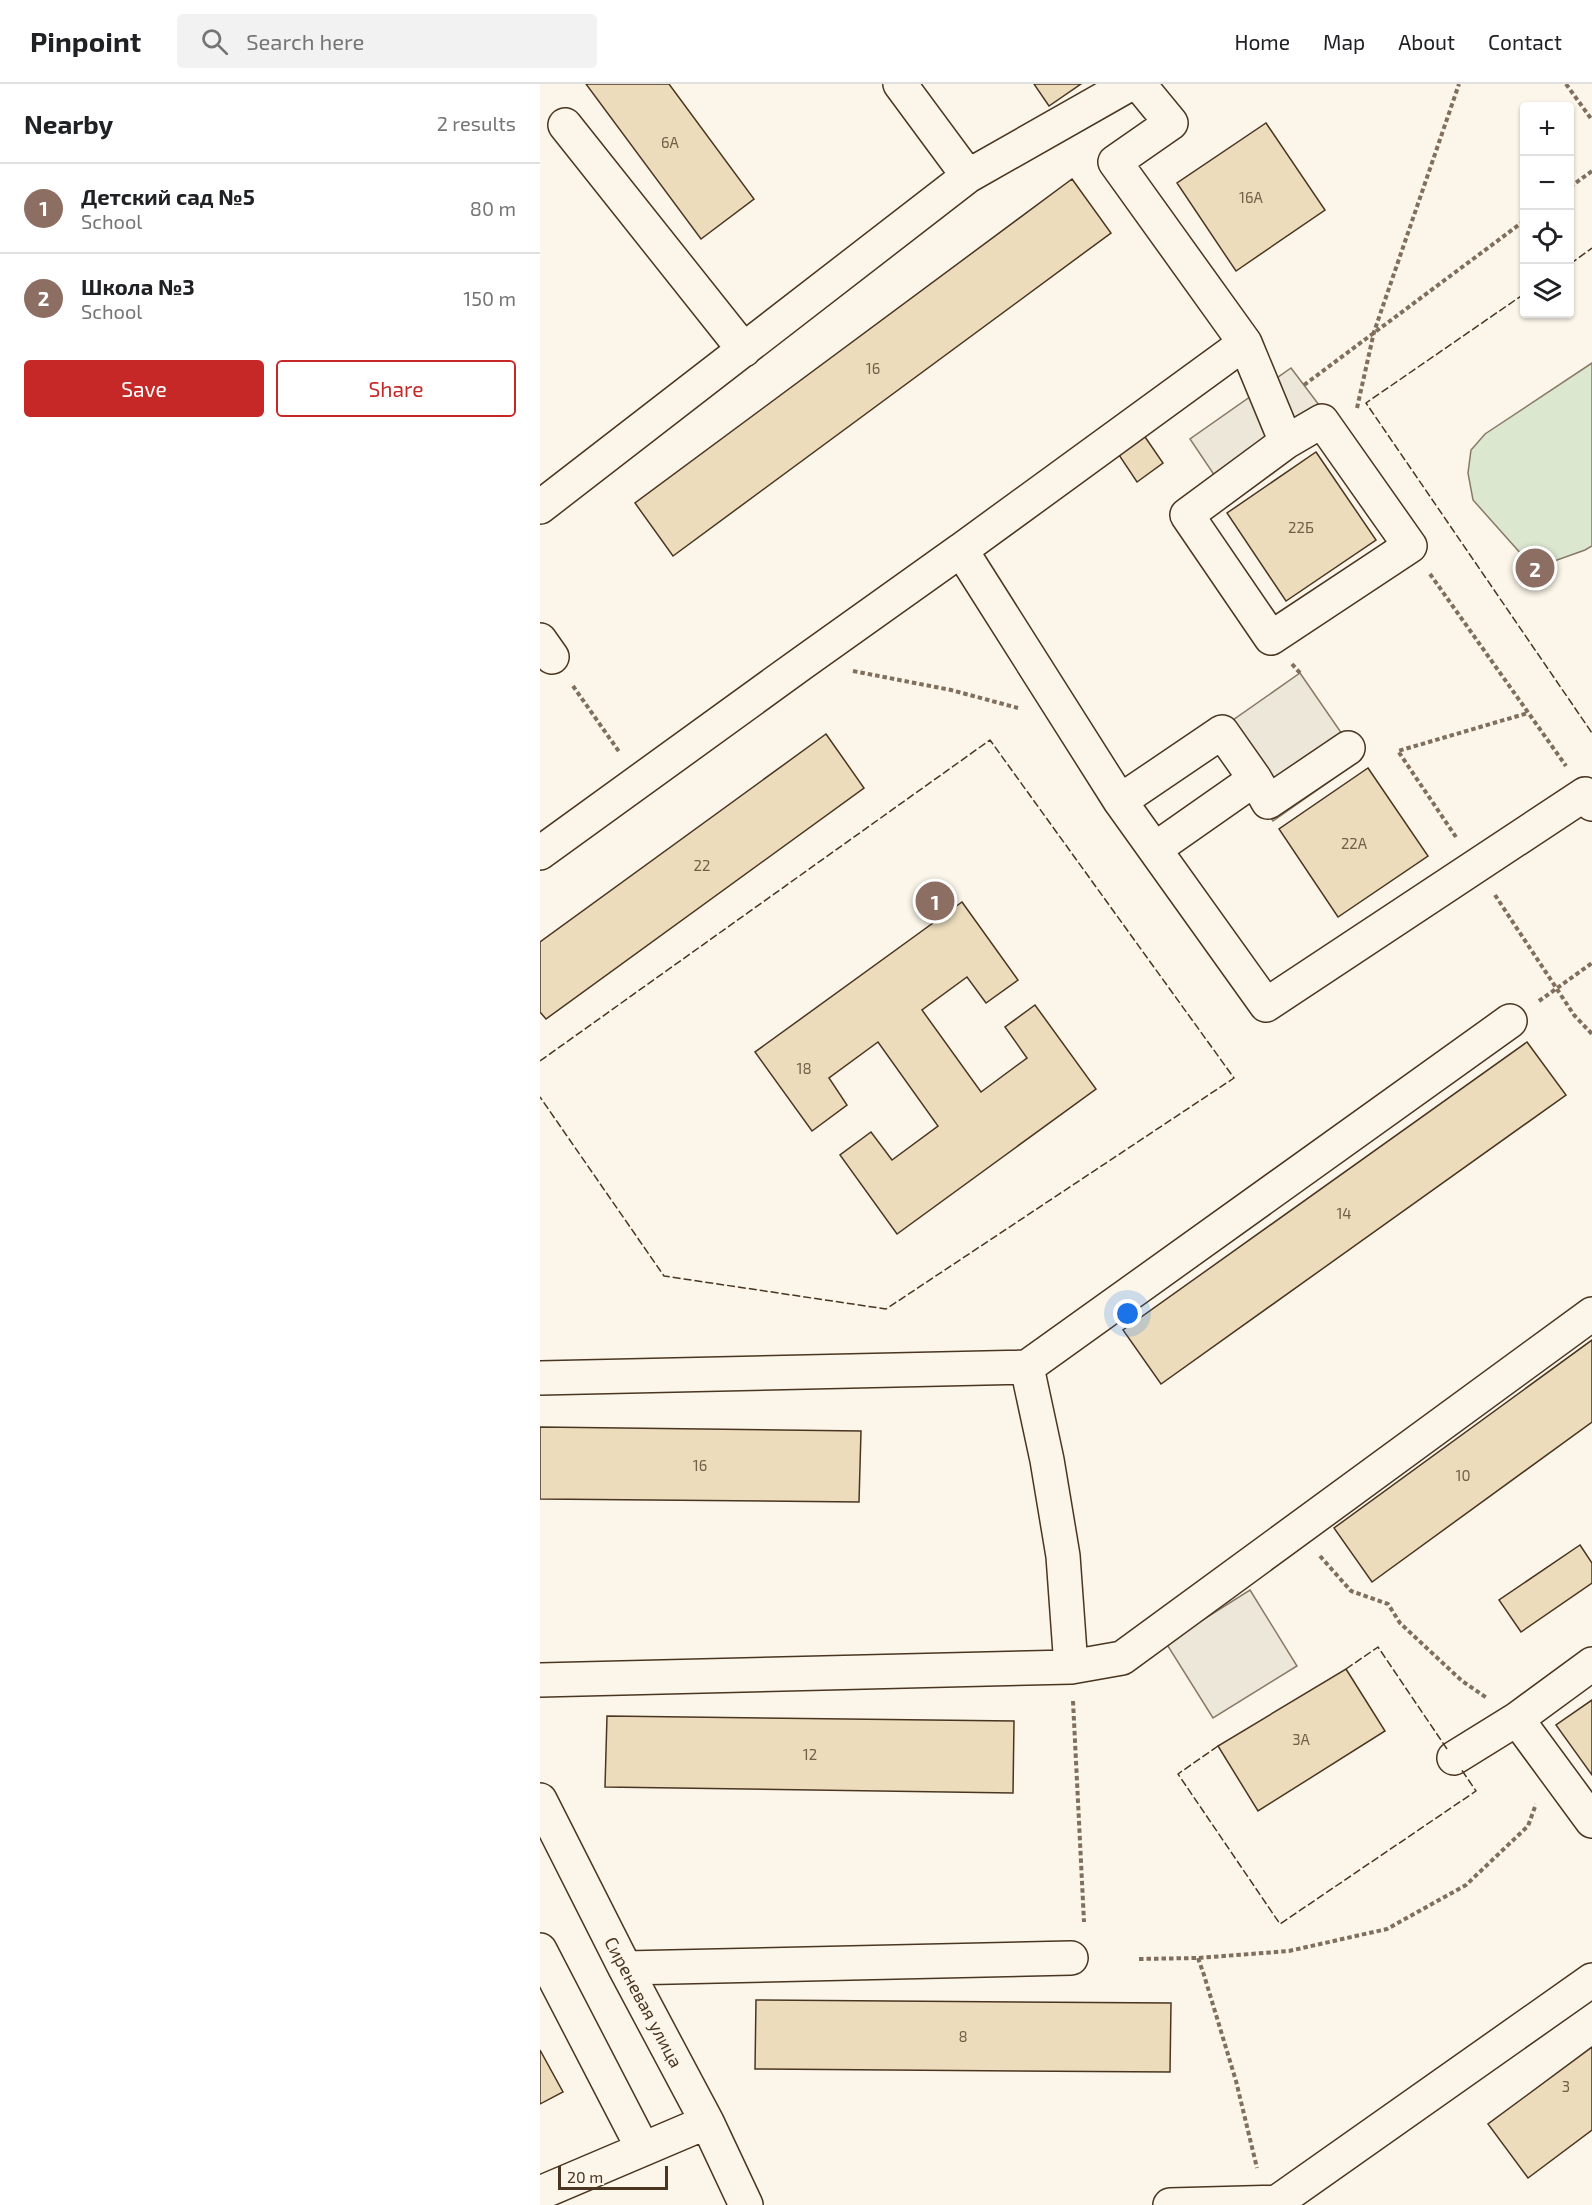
<!DOCTYPE html>
<html lang="en">
<head>
<meta charset="utf-8">
<style>
  :root { --surface:#fff; --page:#f2f2f2; --text:#202124; --muted:#757577; --line:#e0e0e0; --accent:#c62828 }
  body { margin:0; font-family:"Exo 2",sans-serif; background:var(--page); color:var(--text) }
  .controls { position:absolute; right:18px; top:18px; display:grid; overflow:hidden; border-radius:6px; box-shadow:0 2px 4px #0004 }
  .controls button { width:54px; height:54px; display:grid; place-items:center; padding:0; border:0; border-bottom:2px solid var(--line); background:var(--surface); color:var(--text); font:30px sans-serif }
  .scale { position:absolute; left:18px; bottom:15px; width:110px; box-sizing:border-box; padding-left:6px; border:3px solid #4a3520; border-top:0; font-size:16px; line-height:21px; white-space:nowrap; color:#4a3520; -webkit-text-stroke:4px #fbf6e9; paint-order:stroke }
  .you { position:absolute; left:588px; top:1230px; width:21px; height:21px; margin:-15px; border:4px solid #fff; border-radius:50%; background:#1a73e8; box-shadow:0 0 0 9px #1a73e833 }
  .badge { display:grid; place-items:center; width:39px; height:39px; border-radius:50%; background:var(--accent); color:#fff; font-size:20px; font-weight:700 }
  .pin { position:absolute; translate:-50% -50%; border:3px solid #fff; box-shadow:0 2px 6px #0006 }
  .list { margin:0; padding:0; list-style:none }
  h2 { display:flex; justify-content:space-between; align-items:center; height:78px; margin:0; padding:0 24px; font-size:26px }
  h2 small { font-size:20px; font-weight:400; color:var(--muted) }
  .list li { display:grid; grid-template-columns:39px 1fr auto; gap:18px; align-items:center; box-sizing:border-box; height:90px; padding:0 24px; border-top:2px solid var(--line) }
  .list b { display:block; font-size:22px; white-space:nowrap }
  .list p { margin:0; font-size:20px; white-space:nowrap; color:var(--muted) }
  .list em { font-size:20px; font-style:normal; color:var(--muted) }
  .actions { display:flex; gap:12px; padding:18px 24px }
  .actions a { flex:1; padding:14px 0; border:2px solid var(--accent); border-radius:6px; text-align:center; font-size:21px; color:var(--accent) }
  .actions .main { background:var(--accent); color:#fff }
  .icon { flex:none; width:33px; height:33px; fill:none; stroke:currentColor; stroke-width:2; stroke-linecap:round; stroke-linejoin:round }
  .map { position:relative; flex:none; width:1052px; height:2121px; overflow:hidden }
  header { display:flex; align-items:center; gap:36px; box-sizing:border-box; height:84px; padding:0 30px; background:var(--surface); border-bottom:2px solid var(--line) }
  header strong { font-size:28px }
  nav { display:flex; gap:33px; margin-inline-start:auto; font-size:21px }
  .search { width:420px; height:54px; background:var(--page); display:flex; align-items:center; gap:15px; box-sizing:border-box; padding:0 21px; border-radius:6px; color:var(--muted); font-size:22px }
  main { display:flex }
  aside { flex:1; background:var(--surface) }
  .map>svg:first-child { display:block }
  .green { fill:#dce7d0; stroke:#887966; stroke-width:1.5 }
  .parking { fill:#ede7d9; stroke:#887966; stroke-width:1.5 }
  .building { fill:#ecdcbc; stroke:#4a3520; stroke-width:1.5 }
  .lines { fill:none; stroke-linecap:round; stroke-linejoin:round }
  .minor-casing { stroke:#4a3520; stroke-width:36 }
  .path { stroke:#7f6f5c; stroke-width:4; stroke-dasharray:4.5 3; stroke-linecap:butt }
  .minor { stroke:#fbf6e9; stroke-width:33 }
  .fence { stroke:#4a3520; stroke-width:1.5; stroke-dasharray:8 3; stroke-linecap:butt }
  .labels { text-anchor:middle; dominant-baseline:central; stroke-width:4.5; stroke-linejoin:round; paint-order:stroke }
  .number-label { font-size:15px; fill:#725f47 }
  .street-label { font-size:18px; fill:#4a3520; stroke:#fbf6e9 }
</style>
</head>
<body>
<header>
<strong>Pinpoint</strong>
<div class="search"><svg class="icon" aria-label="search" viewBox="0 0 24 24"><circle cx="10" cy="10" r="6"/><path d="M15 15l6 6"/></svg>Search here</div>
<nav><a>Home</a><a>Map</a><a>About</a><a>Contact</a></nav>
</header>
<main>
<aside>
<h2>Nearby<small>2 results</small></h2>
<ul class="list">
<li><span class="badge" style="background:#8d6e63">1</span><div><b>Детский сад №5</b><p>School</p></div><em>80 m</em></li>
<li><span class="badge" style="background:#8d6e63">2</span><div><b>Школа №3</b><p>School</p></div><em>150 m</em></li>
</ul>
<div class="actions"><a class="main">Save</a><a>Share</a></div>
</aside>
<div class="map">
<svg width="1052" height="2121" viewBox="0 0 1052 2121">
  <rect width="100%" height="100%" fill="#fbf6e9"/>
  <path class="green" d="M 1052,279 L 1052,462 L 1045,466 L 1006,480 L 983,472 L 933,416 L 928,389 L 931,366 L 945,350 Z"/>
  <path class="parking" d="M 751,284 L 795,342 L 689,413 L 650,355 Z
    M 760,589 L 820,676 L 733,737 L 673,650 Z
    M 710,1506 L 757,1582 L 673,1634 L 626,1559 Z"/>
  <path class="building" d="M 46,0 L 129,0 L 214,115 L 161,155 Z
    M 494,0 L 541,0 L 509,22 Z
    M 726,39 L 785,126 L 696,187 L 637,99 Z
    M 532,95 L 571,149 L 133,472 L 95,419 Z
    M 603,350 L 623,379 L 597,398 L 577,368 Z
    M 776,368 L 836,456 L 746,517 L 687,429 Z
    M 286,650 L 324,704 L 6,935 L 0,928 L 0,858 Z
    M 828,684 L 888,772 L 798,833 L 739,745 Z
    M 422,818 L 478,896 L 446,919 L 427,893 L 382,926 L 441,1008 L 487,974 L 465,943 L 495,921 L 556,1005 L 357,1150 L 300,1071 L 331,1048 L 352,1076 L 398,1042 L 338,958 L 289,994 L 307,1021 L 272,1047 L 215,968 Z
    M 987,958 L 1026,1011 L 621,1300 L 583,1246 Z
    M 1052,1256 L 1052,1338 L 832,1498 L 794,1444 Z
    M 0,1343 L 321,1347 L 319,1418 L 0,1415 Z
    M 1040,1461 L 1052,1479 L 1052,1499 L 981,1548 L 959,1516 Z
    M 806,1585 L 845,1647 L 718,1727 L 678,1662 Z
    M 1052,1616 L 1052,1691 L 1016,1641 Z
    M 67,1632 L 474,1637 L 473,1709 L 65,1703 Z
    M 216,1916 L 631,1919 L 630,1988 L 215,1985 Z
    M 1052,1963 L 1052,2046 L 988,2094 L 948,2040 Z
    M 0,1966 L 23,2008 L 0,2020 Z"/>
  <g class="lines">
    <defs>
      <path id="minor" d="M 360,0 L 428,92
        M 599,0 L 631,39 L 575,78 L 705,259 L 421,466 L 580,717 L 726,921 L 1045,710 L 1052,720
        M 25,41 L 204,266
        M 705,259 L 746,358 L 647,431 L 731,554 L 870,462 L 782,337 L 746,358
        M 0,423 L 428,92 L 590,0
        M 0,556 L 12,573
        M 715,695 L 728,718 L 808,664
        M 580,717 L 682,648 L 715,695 L 615,765
        M 0,769 L 261,580 L 421,466
        M 487,1283 L 507,1376 L 523,1472 L 531,1583
        M 0,1294 L 487,1283 L 970,937
        M 1052,1580 L 977,1635 L 1052,1737
        M 0,1596 L 531,1583 L 582,1574 L 1052,1230
        M 914,1674 L 977,1635
        M 0,1716 L 85,1884 L 167,2038 L 206,2121
        M 0,1866 L 103,2065
        M 85,1884 L 531,1874
        M 0,2109 L 167,2038
        M 630,2121 L 737,2118 L 1052,1896"/>
    </defs>
    <use href="#minor" class="minor-casing"/>
    <path class="path" d="M 1026,0 L 1052,36
      M 1030,103 L 1052,87
      M 764,301 L 984,137
      M 817,324 L 834,248 L 919,0
      M 890,490 L 1026,682
      M 752,580 L 760,589
      M 313,587 L 411,606 L 478,624
      M 33,602 L 80,669
      M 916,753 L 858,667 L 988,629
      M 955,811 L 1034,931 L 1052,950
      M 999,917 L 1052,879
      M 780,1472 L 811,1507 L 848,1520 L 860,1539 L 922,1597 L 947,1614
      M 533,1617 L 544,1838
      M 658,1874 L 664,1891 L 696,1997 L 717,2084
      M 599,1875 L 658,1874 L 749,1867 L 847,1845 L 926,1801 L 988,1742 L 996,1720"/>
    <use href="#minor" class="minor"/>
    <path class="fence" d="M 1030,180 L 1052,164
      M 984,210 L 826,319 L 1052,649
      M 0,977 L 450,656 L 694,994 L 346,1225 L 124,1192 L 0,1013
      M 806,1585 L 838,1563 L 907,1665
      M 678,1662 L 638,1690 L 740,1840 L 936,1707 L 921,1685"/>
  </g>
  <g class="labels">
    <g class="number-label">
      <text x="130" y="58">6А</text>
      <text x="711" y="113">16А</text>
      <text x="333" y="284">16</text>
      <text x="761" y="443">22Б</text>
      <text x="814" y="759">22А</text>
      <text x="162" y="781">22</text>
      <text x="264" y="984">18</text>
      <text x="804" y="1129">14</text>
      <text x="160" y="1381">16</text>
      <text x="923" y="1391">10</text>
      <text x="761" y="1655">3А</text>
      <text x="270" y="1670">12</text>
      <text x="423" y="1952">8</text>
      <text x="1026" y="2002">3</text>
    </g>
    <g class="street-label">
      <text transform="translate(104 1918) rotate(62)">Сиреневая улица</text>
    </g>
  </g>
</svg>
<div class="controls">
<button>+</button>
<button>−</button>
<button><svg class="icon" aria-label="locate" viewBox="0 0 24 24"><circle cx="12" cy="12" r="6"/><path d="M12 2v4M12 18v4M2 12h4M18 12h4"/></svg></button>
<button><svg class="icon" aria-label="layers" viewBox="0 0 24 24"><path d="M12 4l9 5-9 5-9-5zM3 14l9 5 9-5"/></svg></button>
</div>
<div class="scale">20 m</div>
<div class="you"></div>
<div class="pin badge" style="left:395px;top:817px;background:#8d6e63">1</div>
<div class="pin badge" style="left:995px;top:484px;background:#8d6e63">2</div>
</div>
</main>
</body>
</html>
